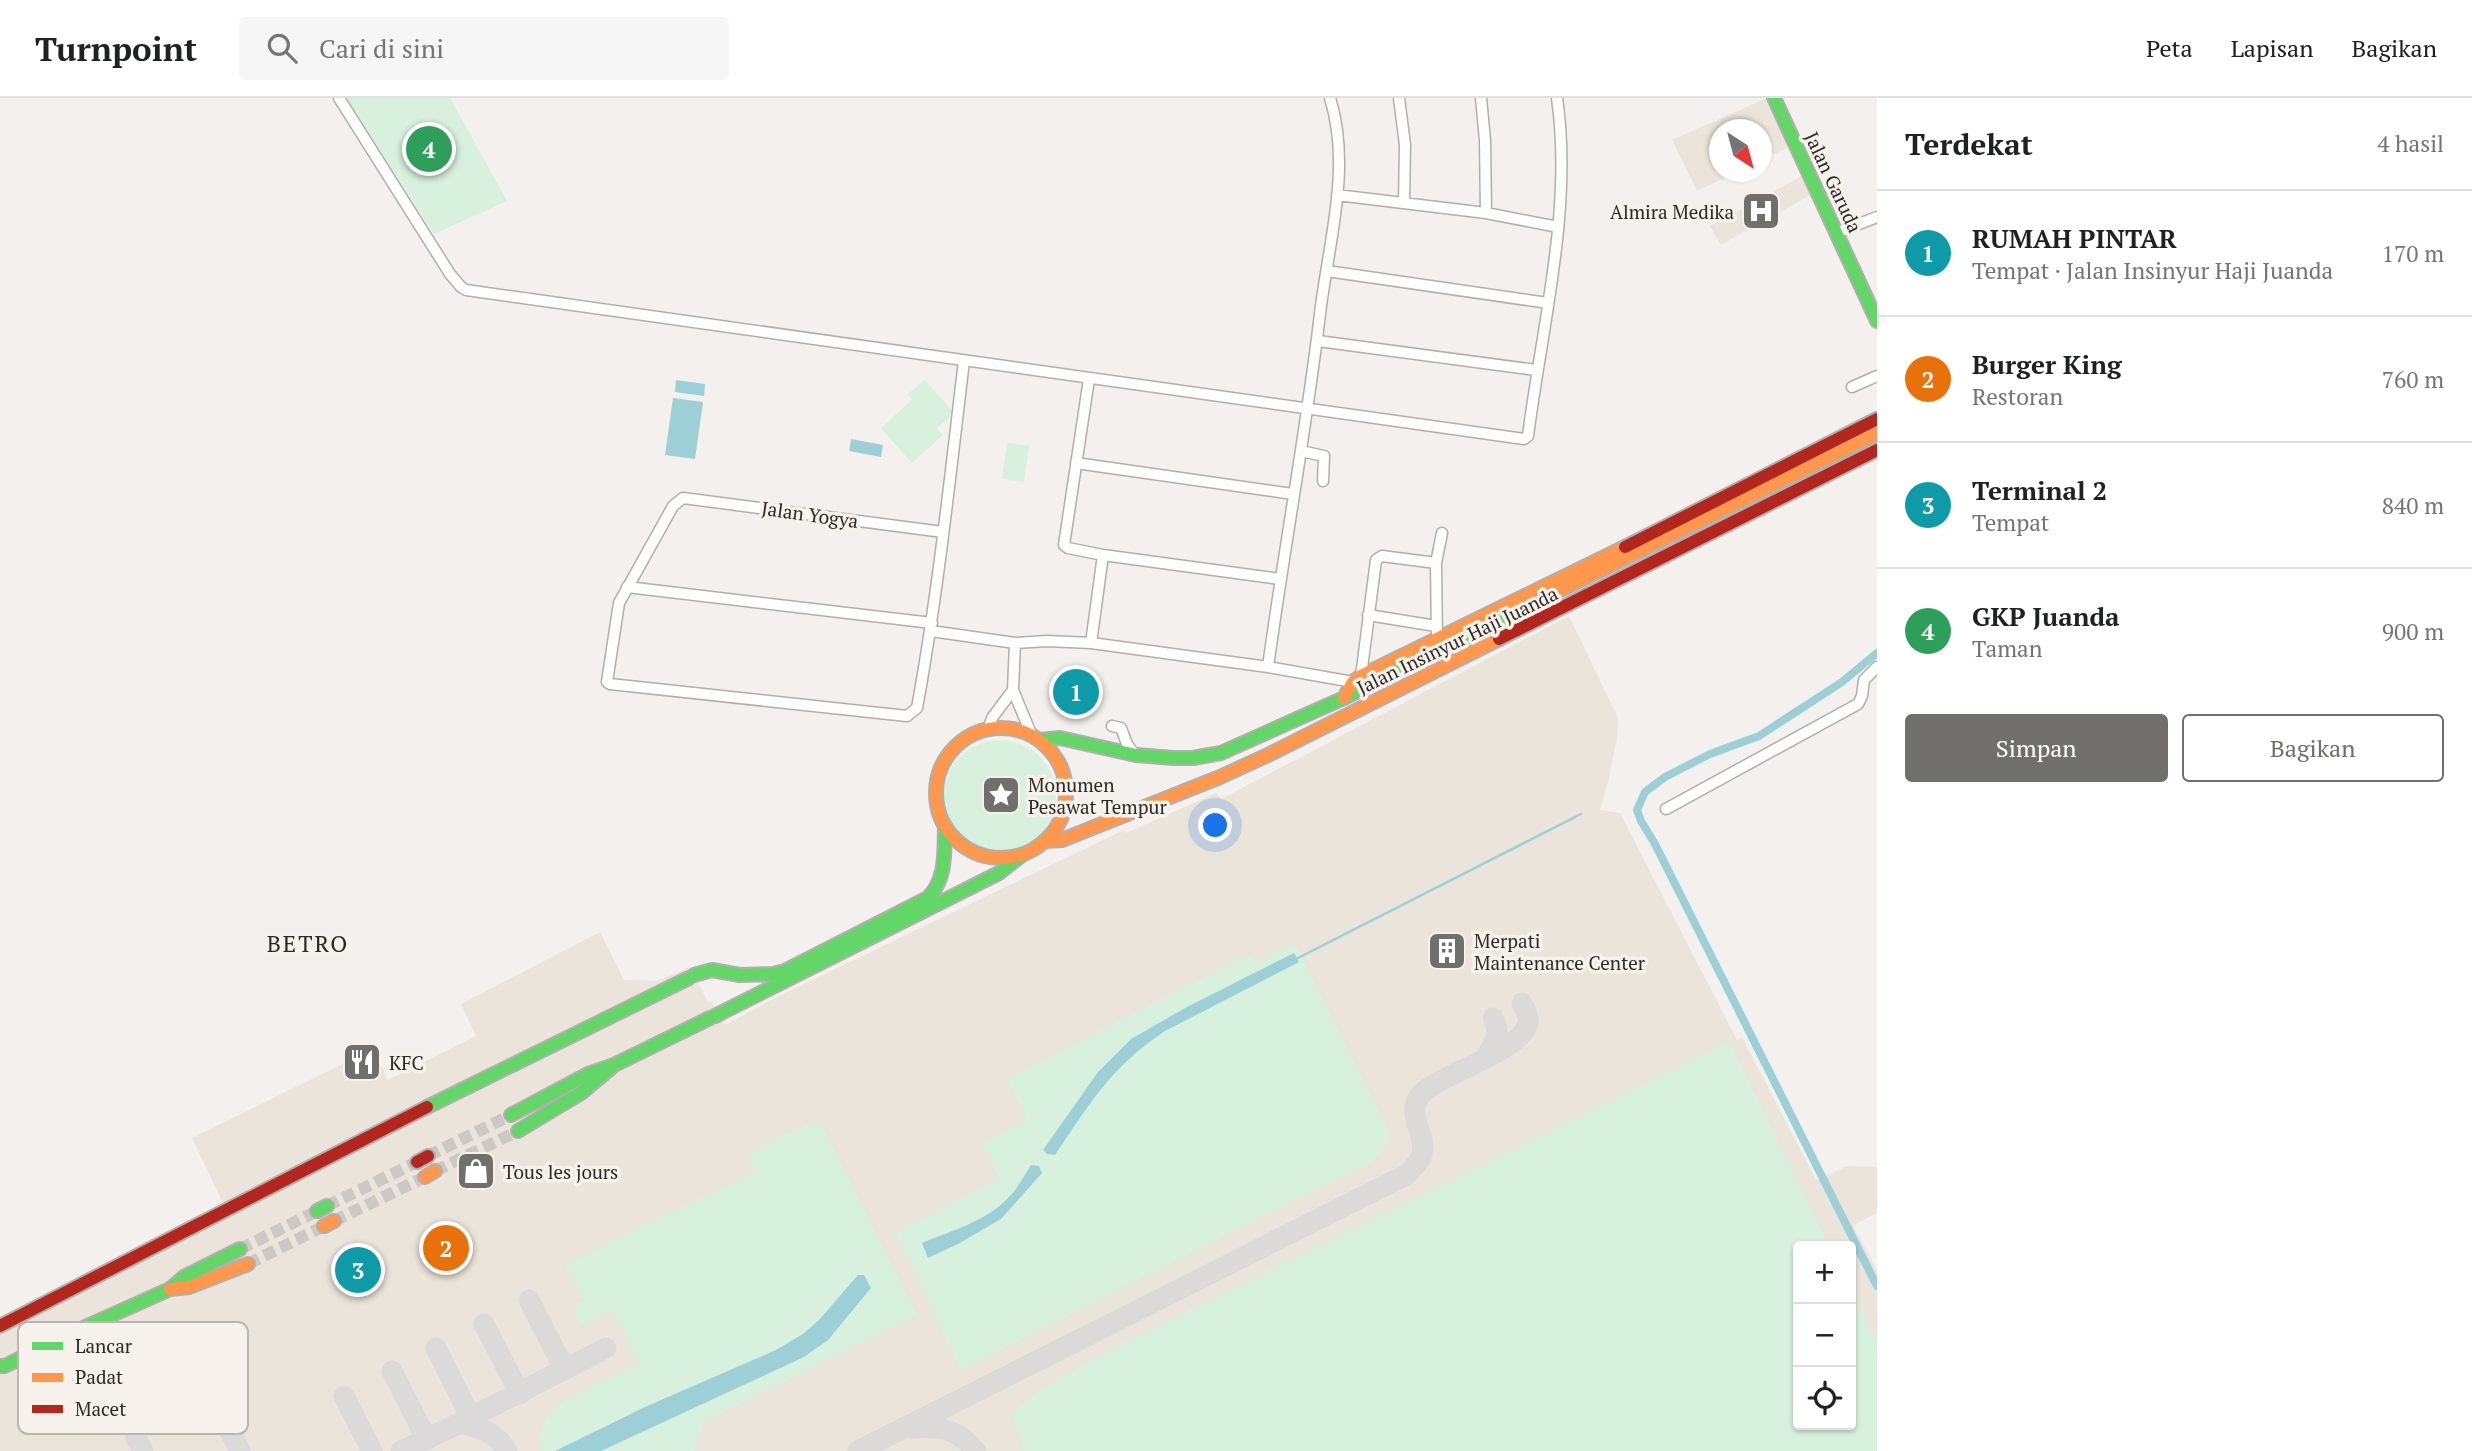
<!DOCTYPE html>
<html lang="id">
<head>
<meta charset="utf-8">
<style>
  :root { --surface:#fff; --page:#f6f6f6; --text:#202124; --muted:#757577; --line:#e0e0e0; --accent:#716f6c }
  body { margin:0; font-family:"PT Serif",serif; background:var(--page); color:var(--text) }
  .controls { position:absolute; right:21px; bottom:21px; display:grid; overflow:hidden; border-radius:7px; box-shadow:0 2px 5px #0004 }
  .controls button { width:63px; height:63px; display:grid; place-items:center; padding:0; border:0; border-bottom:2px solid var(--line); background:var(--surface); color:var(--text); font:35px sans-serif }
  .compass { position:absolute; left:1709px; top:21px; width:63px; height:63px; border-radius:50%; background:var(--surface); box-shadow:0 2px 5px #0004; rotate:144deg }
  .you { position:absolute; left:1216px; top:728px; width:24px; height:24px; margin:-18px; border:5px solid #fff; border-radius:50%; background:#1a73e8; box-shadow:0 0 0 10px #1a73e833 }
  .badge { display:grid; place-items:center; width:46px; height:46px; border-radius:50%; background:var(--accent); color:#fff; font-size:23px; font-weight:700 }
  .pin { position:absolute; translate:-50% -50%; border:4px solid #fff; box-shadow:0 2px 7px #0006 }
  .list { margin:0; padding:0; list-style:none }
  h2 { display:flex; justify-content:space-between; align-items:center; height:91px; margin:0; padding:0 28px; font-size:30px }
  h2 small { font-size:23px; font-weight:400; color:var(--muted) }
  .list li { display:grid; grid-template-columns:46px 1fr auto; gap:21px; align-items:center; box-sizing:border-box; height:126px; padding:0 28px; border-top:2px solid var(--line) }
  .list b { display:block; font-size:26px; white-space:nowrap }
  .list p { margin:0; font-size:23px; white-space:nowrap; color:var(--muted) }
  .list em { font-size:23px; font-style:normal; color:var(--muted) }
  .actions { display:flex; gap:14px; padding:21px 28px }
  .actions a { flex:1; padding:16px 0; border:2px solid var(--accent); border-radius:7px; text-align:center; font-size:24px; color:var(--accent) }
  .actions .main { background:var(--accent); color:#fff }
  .icon { flex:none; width:38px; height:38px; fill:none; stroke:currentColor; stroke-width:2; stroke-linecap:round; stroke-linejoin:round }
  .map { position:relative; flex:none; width:1877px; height:1353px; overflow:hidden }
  header { display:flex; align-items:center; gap:42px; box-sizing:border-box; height:98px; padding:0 35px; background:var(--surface); border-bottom:2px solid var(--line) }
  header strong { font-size:33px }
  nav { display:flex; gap:38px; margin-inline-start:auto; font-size:24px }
  .search { width:490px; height:63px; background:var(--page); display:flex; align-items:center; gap:18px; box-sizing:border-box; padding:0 24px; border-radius:7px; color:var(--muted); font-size:26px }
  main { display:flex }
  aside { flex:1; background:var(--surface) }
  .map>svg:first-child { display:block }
  .built { fill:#ebe4db; fill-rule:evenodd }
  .green { fill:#d8f0de }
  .water { fill:#9cd0d6 }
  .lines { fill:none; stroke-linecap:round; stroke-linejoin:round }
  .stream { stroke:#9cd0d6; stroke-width:2.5 }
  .canal { stroke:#9cd0d6; stroke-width:8 }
  .taxiway { stroke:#dcdad8; stroke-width:21 }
  .secondary-tunnel { stroke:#cbc8c5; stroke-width:12; stroke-dasharray:12 6; stroke-linecap:butt }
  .street-casing { stroke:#b1afad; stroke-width:13 }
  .fast-casing { stroke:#b1afad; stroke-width:16 }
  .slow-casing { stroke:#b1afad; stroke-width:16 }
  .jam-casing { stroke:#b1afad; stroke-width:16 }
  .street { stroke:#fdfdfc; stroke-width:10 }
  .fast { stroke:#63d668; stroke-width:12 }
  .slow { stroke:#ff974d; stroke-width:12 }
  .jam { stroke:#b3261e; stroke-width:12 }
  .labels { text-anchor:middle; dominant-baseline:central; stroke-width:7; stroke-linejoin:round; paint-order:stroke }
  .street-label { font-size:19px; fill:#2b2927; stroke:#f6f1ea }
  .poi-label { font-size:19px; fill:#2b2927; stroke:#f6f1ea; text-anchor:start }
  .quarter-label { font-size:23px; letter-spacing:2px; fill:#2b2927; stroke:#f6f1ea }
  .key { fill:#f6f1ea; stroke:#b9b5b0; stroke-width:2 }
  .key-label { font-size:19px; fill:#2b2927 }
</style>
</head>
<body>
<header>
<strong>Turnpoint</strong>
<div class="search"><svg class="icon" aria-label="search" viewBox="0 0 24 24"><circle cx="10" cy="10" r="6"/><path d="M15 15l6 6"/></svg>Cari di sini</div>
<nav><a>Peta</a><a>Lapisan</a><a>Bagikan</a></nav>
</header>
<main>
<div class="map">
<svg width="1877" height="1353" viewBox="0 0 1877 1353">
  <rect width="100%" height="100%" fill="#f3f0ed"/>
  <path class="built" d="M 1765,1 L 1789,49 L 1762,62 L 1762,32 L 1720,32 L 1720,74 L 1737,74 L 1697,93 L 1672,42 Z
    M 1802,78 L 1811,97 L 1721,147 L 1710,128 Z
    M 1569,518 L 1618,620 L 1617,639 L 1609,680 L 1600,712 L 1620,715 L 1737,942 L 1742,939 L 1816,1082 L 1847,1068 L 1877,1069 L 1877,1115 L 1853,1127 L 1877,1172 L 1877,1353 L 0,1353 L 0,1220 L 225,1109 L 192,1040 L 373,951 L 388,982 L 476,938 L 461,906 L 600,834 L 624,882 L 657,883 L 690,869 L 708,904 L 711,903 L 725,927 L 777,899 L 1124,732 L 1126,735 L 1216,695 L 1221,701 ZM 1798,1148 L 1851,1148 L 1851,1327 L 1798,1327 Z"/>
  <path class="green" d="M 346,0 L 450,0 L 507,103 L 434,136 Z
    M 925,282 L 954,315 L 937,330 L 943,337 L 912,365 L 881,330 L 912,302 L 908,296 Z
    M 1007,345 L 1029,348 L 1024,384 L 1002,381 Z
    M944 698a56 56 0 1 1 112 0a56 56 0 1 1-112 0Z
    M 1295,845 L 1386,1027 L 1388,1043 L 1375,1062 L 961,1272 L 895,1134 L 999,1080 L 982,1045 L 1027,1022 L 1007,981 L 1250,856 L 1255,865 Z
    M 1729,943 L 1829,1148 L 1798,1148 L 1798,1327 L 1851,1327 L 1851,1192 L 1877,1246 L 1877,1353 L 1024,1353 C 1022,1342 1012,1327 1014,1317 C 1017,1302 1092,1262 1108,1253 Z
    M 816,1023 L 822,1027 L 917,1217 L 704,1324 L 694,1353 L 544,1353 L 540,1350 C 540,1328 547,1315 565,1302 L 639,1265 L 612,1212 L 581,1228 L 571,1209 L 584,1203 L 565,1166 L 756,1074 L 747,1055 Z"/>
  <path class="water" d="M 676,282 L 705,286 L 704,298 L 675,294 Z
    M 673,300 L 703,304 L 695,361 L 665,357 Z
    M 851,341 L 883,347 L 881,359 L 849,353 Z
    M 1294,855 L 1299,864 L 1165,933 C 1111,969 1090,1005 1055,1057 L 1047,1056 L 1043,1052 L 1098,974 L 1131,941 L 1187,909 Z
    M 1031,1067 L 1039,1068 L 1042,1075 L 1001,1121 L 958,1146 L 928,1160 L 922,1145 C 951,1133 987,1123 1009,1099 C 1018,1090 1024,1078 1031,1067 Z
    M 858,1177 L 864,1177 L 871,1190 L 828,1242 L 804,1259 L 601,1353 L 555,1353 L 645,1309 L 776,1252 L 803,1236 L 819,1222 Z"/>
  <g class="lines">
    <path class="stream" d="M 1294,862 L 1581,716"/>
    <path class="canal" d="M 1877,555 L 1842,584 L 1759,638 L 1710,656 L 1665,679 L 1645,694 L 1637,712 L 1641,723 L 1655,746 L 1877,1188"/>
    <path class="taxiway" d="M 1485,960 C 1494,947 1502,936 1493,920
      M 529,1202 L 565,1272
      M 484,1226 L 520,1296
      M 436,1250 L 471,1320
      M 392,1273 L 427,1342
      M 212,1298 L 240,1353
      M 344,1298 L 372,1353
      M 460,1325 C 480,1330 497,1335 507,1353
      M 913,1330 C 940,1328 957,1331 976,1353
      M 136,1340 L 143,1353
      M 401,1353 L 460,1325 L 606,1250
      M 858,1353 L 1406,1077 C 1412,1071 1420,1064 1422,1056 C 1428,1035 1399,1012 1427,991 C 1449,974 1522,952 1528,925 C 1529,918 1525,911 1522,905"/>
    <path class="secondary-tunnel" d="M 428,1058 L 511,1017
      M 435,1073 L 518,1033
      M 327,1108 L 417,1064
      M 334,1123 L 425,1079
      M 240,1151 L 317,1113
      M 248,1166 L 324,1128"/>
    <defs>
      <path id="street" d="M 339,0 L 450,176 L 461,189 L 466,192 L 1524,341 L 1528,338 C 1542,228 1573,110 1557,0
        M 1399,0 L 1405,47 L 1404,104
        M 1481,0 L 1485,42 L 1486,115
        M 1337,97 L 1486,115 L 1558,129
        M 1836,135 L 1877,119
        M 1327,173 L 1548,205
        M 1318,243 L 1536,272
        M 1089,281 L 1064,447 L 1068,450 L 1103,457 L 1280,481
        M 1852,289 L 1877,278
        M 1301,353 L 1324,358 L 1323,383
        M 1076,365 L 1293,396
        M 943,434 L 683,400 L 673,408 L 619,505 L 607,584 L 610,586 L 907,618 L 917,610 C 938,495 950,379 964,263
        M 627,489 L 932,525
        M 1368,517 L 1436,528
        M 931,533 L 1015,545 L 1047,543 L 1091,545 L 1268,569 L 1353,584
        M 1437,543 L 1436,465 L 1442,435
        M 1015,545 L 1013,592 L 1032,638
        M 1091,545 L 1103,457
        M 1268,569 C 1284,451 1306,334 1320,216 C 1328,146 1352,70 1330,0
        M 1361,578 L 1376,462 L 1382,458 L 1436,465
        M 1112,628 L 1121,630 L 1127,646 L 1135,657
        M 988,632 L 992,620 L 1013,592
        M 1666,711 L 1858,606 L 1862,598 L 1864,582 L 1877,569"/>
      <path id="fast" d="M 1774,0 L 1877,223
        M 1039,642 L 1060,640 L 1136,657 L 1173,660 L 1193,660 L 1221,655 L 1344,600 L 1514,515
        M 694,877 L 712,872 L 740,877 L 773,876 L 785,873 L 928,800 C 947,780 944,755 945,729
        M 715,918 L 999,775 L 1022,757
        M 427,1009 L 689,880
        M 511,1017 L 588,976 L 614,967 L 710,920
        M 518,1033 L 581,995 L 612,969
        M 317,1113 L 327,1108
        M 0,1268 L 5,1268 L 52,1244 L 170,1191 L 184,1179 L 240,1151"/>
      <path id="slow" d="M 1514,515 L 1877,335
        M 1344,600 L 1353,584 L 1361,578 L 1625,449
        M936 695a65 65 0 1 1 130 0a65 65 0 1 1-130 0Z
        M 1045,743 L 1062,742 L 1220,679 L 1268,657 L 1499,541
        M 425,1079 L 435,1073
        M 324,1128 L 334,1123
        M 170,1191 L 189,1189 L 248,1166"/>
      <path id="jam" d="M 1625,449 L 1877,321
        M 1499,541 L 1877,352
        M 417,1064 L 428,1058
        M 0,1228 L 427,1009"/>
    </defs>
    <use href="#street" class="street-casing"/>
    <use href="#fast" class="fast-casing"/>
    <use href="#slow" class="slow-casing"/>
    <use href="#jam" class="jam-casing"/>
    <use href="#street" class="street"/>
    <use href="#fast" class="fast"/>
    <use href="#slow" class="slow"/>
    <use href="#jam" class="jam"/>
  </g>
  <defs>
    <symbol id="hospital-square" viewBox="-11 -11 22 22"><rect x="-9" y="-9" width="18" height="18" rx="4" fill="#716f6c" stroke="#f6f1ea"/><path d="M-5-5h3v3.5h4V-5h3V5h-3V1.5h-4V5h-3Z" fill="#fff"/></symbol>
    <symbol id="sight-square" viewBox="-11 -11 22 22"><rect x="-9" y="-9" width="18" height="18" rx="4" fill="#716f6c" stroke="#f6f1ea"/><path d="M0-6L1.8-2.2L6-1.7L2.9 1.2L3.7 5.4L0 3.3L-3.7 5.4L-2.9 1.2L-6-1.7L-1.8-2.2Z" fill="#fff"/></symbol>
    <symbol id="building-square" viewBox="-11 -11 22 22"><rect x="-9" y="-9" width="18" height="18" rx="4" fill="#716f6c" stroke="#f6f1ea"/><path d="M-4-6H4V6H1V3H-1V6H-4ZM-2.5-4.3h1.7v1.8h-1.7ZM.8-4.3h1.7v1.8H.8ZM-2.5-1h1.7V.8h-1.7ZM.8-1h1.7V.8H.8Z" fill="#fff"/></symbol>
    <symbol id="restaurant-square" viewBox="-11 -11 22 22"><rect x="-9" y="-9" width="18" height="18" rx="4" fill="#716f6c" stroke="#f6f1ea"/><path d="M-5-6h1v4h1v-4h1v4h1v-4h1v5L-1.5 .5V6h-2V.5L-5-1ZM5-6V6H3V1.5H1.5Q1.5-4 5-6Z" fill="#fff"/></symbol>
    <symbol id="shop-square" viewBox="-11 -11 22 22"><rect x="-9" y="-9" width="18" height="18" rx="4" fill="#716f6c" stroke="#f6f1ea"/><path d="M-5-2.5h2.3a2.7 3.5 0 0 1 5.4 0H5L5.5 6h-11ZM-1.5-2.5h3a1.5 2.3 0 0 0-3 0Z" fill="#fff"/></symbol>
  </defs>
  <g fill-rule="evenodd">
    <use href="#hospital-square" x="1739" y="91" width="44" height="44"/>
    <use href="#sight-square" x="979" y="675" width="44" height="44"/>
    <use href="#building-square" x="1425" y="831" width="44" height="44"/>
    <use href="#restaurant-square" x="340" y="942" width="44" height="44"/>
    <use href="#shop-square" x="454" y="1051" width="44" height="44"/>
  </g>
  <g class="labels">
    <g class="street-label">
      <text transform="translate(1834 84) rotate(65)">Jalan Garuda</text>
      <text transform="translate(810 416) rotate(8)">Jalan Yogya</text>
      <text transform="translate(1457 542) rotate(-26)">Jalan Insinyur Haji Juanda</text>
    </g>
    <g class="poi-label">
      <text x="1734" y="113" text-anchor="end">Almira Medika</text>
      <text x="1028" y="686">Monumen<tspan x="1028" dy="22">Pesawat Tempur</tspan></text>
      <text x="1474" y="842">Merpati<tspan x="1474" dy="22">Maintenance Center</tspan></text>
      <text x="389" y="964">KFC</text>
      <text x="503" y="1073">Tous les jours</text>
    </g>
    <g class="quarter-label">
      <text x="308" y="845">BETRO</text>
    </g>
  </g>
  <rect x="18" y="1224" width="230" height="112" rx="10" class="key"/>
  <rect x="32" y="1244" width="31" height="8" fill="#63d668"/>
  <rect x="32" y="1275" width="31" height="9" fill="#ff974d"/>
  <rect x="32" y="1307" width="31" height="8" fill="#b3261e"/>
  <g class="key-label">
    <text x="75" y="1255">Lancar</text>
    <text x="75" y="1286">Padat</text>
    <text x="75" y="1318">Macet</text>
  </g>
</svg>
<div class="controls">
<button>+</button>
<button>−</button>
<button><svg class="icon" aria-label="locate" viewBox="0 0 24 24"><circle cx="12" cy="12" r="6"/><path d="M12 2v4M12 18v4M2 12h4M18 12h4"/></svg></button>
</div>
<svg class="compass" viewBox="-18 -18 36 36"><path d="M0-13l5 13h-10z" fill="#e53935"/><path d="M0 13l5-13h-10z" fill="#757577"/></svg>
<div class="you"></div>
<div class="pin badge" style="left:1076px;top:594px;background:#0f9aa8">1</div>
<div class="pin badge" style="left:446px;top:1150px;background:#e8710a">2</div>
<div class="pin badge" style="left:358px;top:1172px;background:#0f9aa8">3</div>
<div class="pin badge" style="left:429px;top:51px;background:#2e9e5b">4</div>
</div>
<aside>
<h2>Terdekat<small>4 hasil</small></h2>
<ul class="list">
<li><span class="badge" style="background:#0f9aa8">1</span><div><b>RUMAH PINTAR</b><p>Tempat · Jalan Insinyur Haji Juanda</p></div><em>170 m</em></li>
<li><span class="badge" style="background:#e8710a">2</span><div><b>Burger King</b><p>Restoran</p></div><em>760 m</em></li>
<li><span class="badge" style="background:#0f9aa8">3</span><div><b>Terminal 2</b><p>Tempat</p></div><em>840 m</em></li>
<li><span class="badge" style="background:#2e9e5b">4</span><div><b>GKP Juanda</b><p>Taman</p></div><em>900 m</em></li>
</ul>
<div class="actions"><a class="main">Simpan</a><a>Bagikan</a></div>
</aside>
</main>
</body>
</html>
